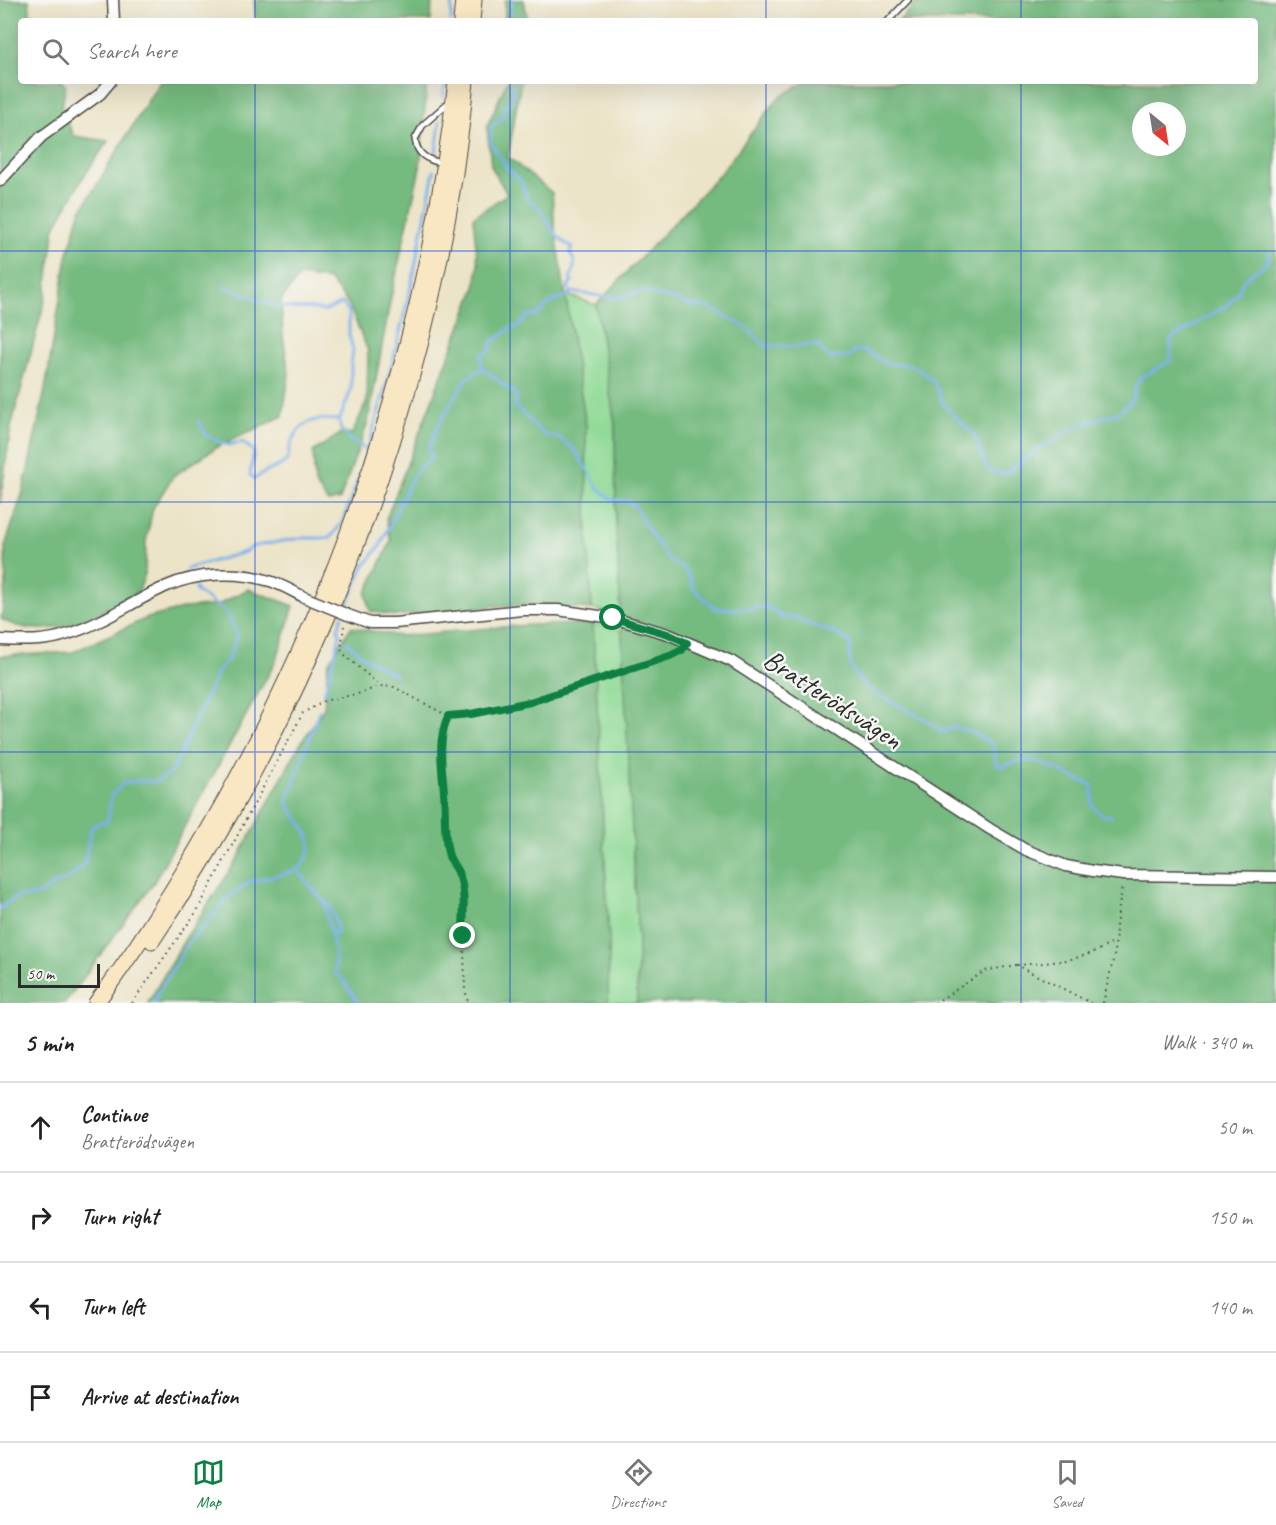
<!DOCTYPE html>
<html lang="en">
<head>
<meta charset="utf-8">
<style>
  :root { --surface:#fff; --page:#f6f6f6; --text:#222; --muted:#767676; --line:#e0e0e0; --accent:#0b8043 }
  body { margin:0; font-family:Caveat,sans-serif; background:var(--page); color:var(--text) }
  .compass { position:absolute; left:1132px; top:102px; width:54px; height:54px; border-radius:50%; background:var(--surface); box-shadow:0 6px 24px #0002; rotate:150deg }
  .scale { position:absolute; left:18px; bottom:15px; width:82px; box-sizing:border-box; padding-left:6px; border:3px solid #2b2b2b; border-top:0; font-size:16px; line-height:21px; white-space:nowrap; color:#2b2b2b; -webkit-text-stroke:4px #f6f6f2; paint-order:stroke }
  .stop { position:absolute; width:18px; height:18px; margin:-14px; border:4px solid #0b8043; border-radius:50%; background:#fff }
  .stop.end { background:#0b8043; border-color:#fff; box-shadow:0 2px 6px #0008 }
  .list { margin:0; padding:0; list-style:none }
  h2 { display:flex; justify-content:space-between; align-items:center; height:78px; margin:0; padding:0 24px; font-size:26px }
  h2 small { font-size:20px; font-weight:400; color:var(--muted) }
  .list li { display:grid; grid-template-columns:39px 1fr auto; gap:18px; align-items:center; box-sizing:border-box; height:90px; padding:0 24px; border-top:2px solid var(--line) }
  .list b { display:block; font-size:22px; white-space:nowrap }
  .list p { margin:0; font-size:20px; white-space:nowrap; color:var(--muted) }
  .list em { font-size:20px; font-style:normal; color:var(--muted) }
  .icon { flex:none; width:33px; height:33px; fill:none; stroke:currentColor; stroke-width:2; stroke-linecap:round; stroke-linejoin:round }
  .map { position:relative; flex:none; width:1276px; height:1003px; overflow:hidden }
  .search { position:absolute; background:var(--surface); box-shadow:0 6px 24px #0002; left:18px; right:18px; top:18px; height:66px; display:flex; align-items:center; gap:15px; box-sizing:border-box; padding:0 21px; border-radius:6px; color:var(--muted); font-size:22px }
  .sheet { height:438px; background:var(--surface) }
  nav { display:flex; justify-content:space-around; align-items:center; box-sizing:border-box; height:84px; border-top:2px solid var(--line); background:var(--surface); font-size:16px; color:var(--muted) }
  nav a { display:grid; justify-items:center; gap:3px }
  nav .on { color:var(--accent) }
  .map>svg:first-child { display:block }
  .green { fill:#90da96; stroke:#5e8260; stroke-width:1.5 }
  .forest { fill:#74ba7f; stroke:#507255; stroke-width:1.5; fill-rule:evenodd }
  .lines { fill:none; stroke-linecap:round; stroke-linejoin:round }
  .stream { stroke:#7db1ea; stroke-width:3 }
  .lane-casing { stroke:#484743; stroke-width:8 }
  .street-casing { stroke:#484743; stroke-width:13 }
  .secondary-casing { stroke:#484743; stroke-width:17 }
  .path { stroke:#484743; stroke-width:2; stroke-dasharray:1.5 4.5; stroke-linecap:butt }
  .lane { stroke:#fff; stroke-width:5 }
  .street { stroke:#fff; stroke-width:10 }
  .secondary { stroke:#f9e7c3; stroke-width:15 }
  .street-bridge-casing { stroke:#484743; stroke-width:13; stroke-linecap:butt }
  .street-bridge { stroke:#fff; stroke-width:10 }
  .route { stroke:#0b8043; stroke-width:8 }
  .grid { fill:none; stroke:#1d4ed8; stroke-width:1.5; stroke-opacity:0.55 }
  .labels { text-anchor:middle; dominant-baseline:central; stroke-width:5; stroke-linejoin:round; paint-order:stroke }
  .street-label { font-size:28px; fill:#2b2b2b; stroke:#f6f6f2 }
</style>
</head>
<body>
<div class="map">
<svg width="1276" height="1003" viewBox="0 0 1276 1003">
  <rect width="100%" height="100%" fill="#f6f6f2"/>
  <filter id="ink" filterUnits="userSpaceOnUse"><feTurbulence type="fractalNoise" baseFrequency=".0167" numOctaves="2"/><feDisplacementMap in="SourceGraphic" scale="12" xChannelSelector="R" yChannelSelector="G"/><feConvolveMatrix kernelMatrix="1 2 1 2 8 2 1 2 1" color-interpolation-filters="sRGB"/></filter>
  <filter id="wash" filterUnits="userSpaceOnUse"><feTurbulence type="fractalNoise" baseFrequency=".008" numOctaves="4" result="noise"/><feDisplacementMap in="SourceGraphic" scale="24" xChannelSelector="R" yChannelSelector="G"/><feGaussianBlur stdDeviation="1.35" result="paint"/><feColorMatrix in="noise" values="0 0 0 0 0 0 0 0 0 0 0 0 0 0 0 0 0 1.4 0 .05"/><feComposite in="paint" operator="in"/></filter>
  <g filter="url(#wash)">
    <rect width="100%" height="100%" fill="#ece4c8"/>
    <path class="green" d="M 565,294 L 596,305 L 615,424 L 616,524 L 621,614 L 592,609 L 587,525 L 586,426 Z
      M 593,624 L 622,630 L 638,941 L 637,1003 L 608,1003 L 609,941 Z"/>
    <path class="forest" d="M 0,0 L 29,0 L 31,21 L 21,21 L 21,81 L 61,81 L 66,86 L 61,108 L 74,136 L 108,141 L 82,179 L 55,227 L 45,300 L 11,427 L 0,504 Z
      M 254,0 L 432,0 L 431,21 L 256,21 Z
      M 505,0 L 524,0 L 528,21 L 505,21 Z
      M 919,0 L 1276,0 L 1276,1003 L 637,1003 L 638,941 L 616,524 L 615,424 L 596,305 L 719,175 L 778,98 L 807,81 L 1255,81 L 1255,21 L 899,21 ZM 1141,111 L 1177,111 L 1177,147 L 1141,147 Z
      M 160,81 L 427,81 L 420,168 L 391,297 L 368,422 L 340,499 L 328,502 L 315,484 L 313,452 L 343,432 L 352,434 L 367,401 L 368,351 L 348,303 L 329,280 L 299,276 L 281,301 L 283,336 L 289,374 L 283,416 L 217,447 L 173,476 L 153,508 L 146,541 L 145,574 L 139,591 C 100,615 47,645 1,619 L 6,585 L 5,546 L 23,492 L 45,390 L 67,257 L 80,212 Z
      M 507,81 L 521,81 L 508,157 L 552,193 L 555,228 L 586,426 L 587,525 L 592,609 L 524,605 L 494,606 L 396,616 L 370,611 L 366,594 L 391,541 L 386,519 L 475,289 L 478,265 L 473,217 L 507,194 L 491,166 L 487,126 Z
      M 248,589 L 294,606 L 276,661 L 154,882 L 65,1003 L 0,1003 L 0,656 L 73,652 L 147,618 L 186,608 L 218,605 Z
      M 593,624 L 609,942 L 608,1003 L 148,1003 L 185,939 L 237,860 L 299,746 L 324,708 L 328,664 L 351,627 L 400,636 L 526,625 Z"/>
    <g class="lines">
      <path class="stream" d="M 451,21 L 452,0
        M 510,21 L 512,0
        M 443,97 L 445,81
        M 436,153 L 440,121
        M 225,286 C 246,295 267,305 290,308 C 302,310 313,306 324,311 L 343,303 L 349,312 L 349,335 L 353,350 L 351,364 L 351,390 L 339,421 L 341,430 L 351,440 L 367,450
        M 570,292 L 616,298 L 644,291 L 650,294 L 675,299 L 692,306 L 708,307 L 744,326 L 766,346 L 802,346 L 812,344 L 820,347 L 829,358 L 849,357 L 856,351 L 864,350 L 888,364 L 910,365 L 923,372 L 934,382 L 943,403 L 952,414 L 975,435 L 986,468 L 994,473 L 1006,474 L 1043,446 L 1082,424 L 1118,413 L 1133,399 L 1135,388 L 1141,377 L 1171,361 L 1171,339 L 1227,305 L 1239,292 L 1241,284 L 1250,274 L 1266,264 L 1270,252
        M 482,368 C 495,377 504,386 517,395 L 515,406 L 544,435 L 558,437 L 575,450 L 599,489 L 612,500 L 628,501 L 635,507 L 651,534 L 669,560 L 684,568 L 691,580 L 693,589 C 702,595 707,602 716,609 C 725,607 732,610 741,609 C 757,609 771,601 781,618 L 796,617 L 803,622 L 839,635 L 850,643 C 851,651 848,659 851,666 C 863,699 918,708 942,732 L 955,727 L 971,732 L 990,742 L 994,749 L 996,764 L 1001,767 L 1017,761 L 1034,760 C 1040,765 1046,763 1052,767 C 1064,774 1078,779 1092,785 L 1093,807 L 1103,816 L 1112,816
        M 199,421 L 206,435 L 228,445 L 242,442 L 254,451 L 250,475 L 255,479 C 264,470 281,468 287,460 C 289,456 289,450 290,446 C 299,421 314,417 338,420
        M 186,569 L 245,552 L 254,546 L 301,538 L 330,538 L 342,523 L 363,466 L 393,361 L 413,277 L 434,171
        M 345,610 L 363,568 L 380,546 L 411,480 L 419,468 L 426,463 L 432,456 L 429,451 L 430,445 L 440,422 L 465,380 L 482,368 L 481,355 L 490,351 L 492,342 L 504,334 L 508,329 L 519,326 L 527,316 L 537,315 L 551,302 L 568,296 L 570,292 L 568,286 L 572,282 L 570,279 C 574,268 577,263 570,253 L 572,247 C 549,237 548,209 527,199 C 527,192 522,188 521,181 L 507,168 L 490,142 L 491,127 L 503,117 L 505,106 L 511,102 L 513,93 L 511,81
        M 347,642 L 364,657 L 395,675
        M 324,695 L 340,635 L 338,629 L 342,616
        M 319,711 L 287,802 C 300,827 325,840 298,870 C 306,883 313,888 322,899 C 328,906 325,914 328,921 C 334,943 336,950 335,973 L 342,978 L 358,1003
        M 324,901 C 334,909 335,918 337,930 L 333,935
        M 0,908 L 18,896 L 32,896 L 42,893 L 53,885 L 71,877 L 85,863 L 91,828 L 98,823 L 107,822 L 112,795 L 123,784 L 136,781 L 155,782 L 172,772 L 217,673 L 229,658 L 237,635 L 228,614 L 196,591 L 195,588
        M 152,1003 L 155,1001 L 157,994 L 181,956 L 183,950 L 230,896 L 250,882 L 298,870"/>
    </g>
  </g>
  <g filter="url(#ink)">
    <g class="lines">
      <defs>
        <path id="lane" d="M 888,21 L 908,0
          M 442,163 C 427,160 417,155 415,139 L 423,125 L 448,103"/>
        <path id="street" d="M 113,0 L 114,21
          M 0,181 L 41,137 L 100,94 L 111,81
          M 348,615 L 370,623 L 395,623 L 522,610 L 558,610 L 613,618 L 668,634 L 731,661 L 990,829 L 1026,850 L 1066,866 L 1093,871 L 1123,875 L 1276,877
          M 0,640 C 23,641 47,642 68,634 C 104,623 133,601 167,586 C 197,573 236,571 266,580 C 279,583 292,591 304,597"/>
        <path id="secondary" d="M 461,21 L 463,0
          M 472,21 L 474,0
          M 152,941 C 320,692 439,382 466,81
          M 96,1003 C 138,948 174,889 208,830 C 341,600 426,345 456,81"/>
      </defs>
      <use href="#lane" class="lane-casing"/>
      <use href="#street" class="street-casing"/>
      <use href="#secondary" class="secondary-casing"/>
      <path class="path" d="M 344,626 L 341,649 L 345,655 L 380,686 L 394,687 L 448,716 L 471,714 L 529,702 L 680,652
        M 448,716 L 442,730 L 440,761 L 444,792 L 445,829 L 450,858 L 460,877 L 463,902 L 465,989 L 468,1003
        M 1017,965 C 1056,962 1079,962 1114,942
        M 132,1003 L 197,911 L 303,713 L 324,701 L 361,693 L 380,686
        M 935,1003 L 985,971 L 1016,965 L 1091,1003
        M 1103,1003 L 1115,952 L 1116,926 L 1122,887"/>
      <use href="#lane" class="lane"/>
      <use href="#street" class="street"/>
      <use href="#secondary" class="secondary"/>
      <defs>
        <path id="street-bridge" d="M 304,597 L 348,615"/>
      </defs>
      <use href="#street-bridge" class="street-bridge-casing"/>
      <use href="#street-bridge" class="street-bridge"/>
    </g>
  </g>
  <g class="lines" filter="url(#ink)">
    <path class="route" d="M 463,936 C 463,918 466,895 460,877 C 458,870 452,864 449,856 C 443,836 446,814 444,792 C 442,765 437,742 448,716 L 471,714 L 530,702 L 670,656 L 682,650 L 687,643 L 668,634 L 613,618"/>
  </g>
  <path class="grid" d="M 255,0 L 255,21M 510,0 L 510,21M 766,0 L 766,21M 1021,0 L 1021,21M 255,81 L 255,1003M 510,81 L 510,1003M 766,81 L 766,1003M 1021,81 L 1021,1003M 0,251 L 1276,251M 0,502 L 1276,502M 0,752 L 1276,752"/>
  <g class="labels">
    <g class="street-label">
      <text transform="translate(833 699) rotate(33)">Bratterödsvägen</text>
    </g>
  </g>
</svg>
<svg class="compass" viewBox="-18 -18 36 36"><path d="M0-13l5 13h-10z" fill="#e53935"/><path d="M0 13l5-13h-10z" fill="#767676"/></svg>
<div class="scale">50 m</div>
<div class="stop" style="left:613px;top:618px"></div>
<div class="stop end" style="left:463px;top:936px"></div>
<div class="search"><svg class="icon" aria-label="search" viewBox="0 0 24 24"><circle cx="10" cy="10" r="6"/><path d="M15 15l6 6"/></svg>Search here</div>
</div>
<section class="sheet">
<h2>5 min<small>Walk · 340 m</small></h2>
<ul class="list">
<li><svg class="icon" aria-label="ahead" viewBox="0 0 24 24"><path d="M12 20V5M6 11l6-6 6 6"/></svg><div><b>Continue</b><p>Bratterödsvägen</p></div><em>50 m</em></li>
<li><svg class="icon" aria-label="right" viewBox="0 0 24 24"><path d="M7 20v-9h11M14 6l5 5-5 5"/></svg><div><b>Turn right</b></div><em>150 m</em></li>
<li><svg class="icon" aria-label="left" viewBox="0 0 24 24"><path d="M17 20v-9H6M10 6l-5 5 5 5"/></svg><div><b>Turn left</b></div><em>140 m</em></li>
<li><svg class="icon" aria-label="arrive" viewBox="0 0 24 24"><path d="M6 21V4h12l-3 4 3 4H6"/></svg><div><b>Arrive at destination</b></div></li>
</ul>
</section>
<nav>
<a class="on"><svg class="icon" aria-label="map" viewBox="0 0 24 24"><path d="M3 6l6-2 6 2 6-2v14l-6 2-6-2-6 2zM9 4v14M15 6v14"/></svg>Map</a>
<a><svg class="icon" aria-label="directions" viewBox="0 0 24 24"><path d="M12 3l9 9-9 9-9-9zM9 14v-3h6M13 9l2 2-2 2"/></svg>Directions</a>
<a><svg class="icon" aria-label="saved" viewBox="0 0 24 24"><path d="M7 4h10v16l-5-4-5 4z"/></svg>Saved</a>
</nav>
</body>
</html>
